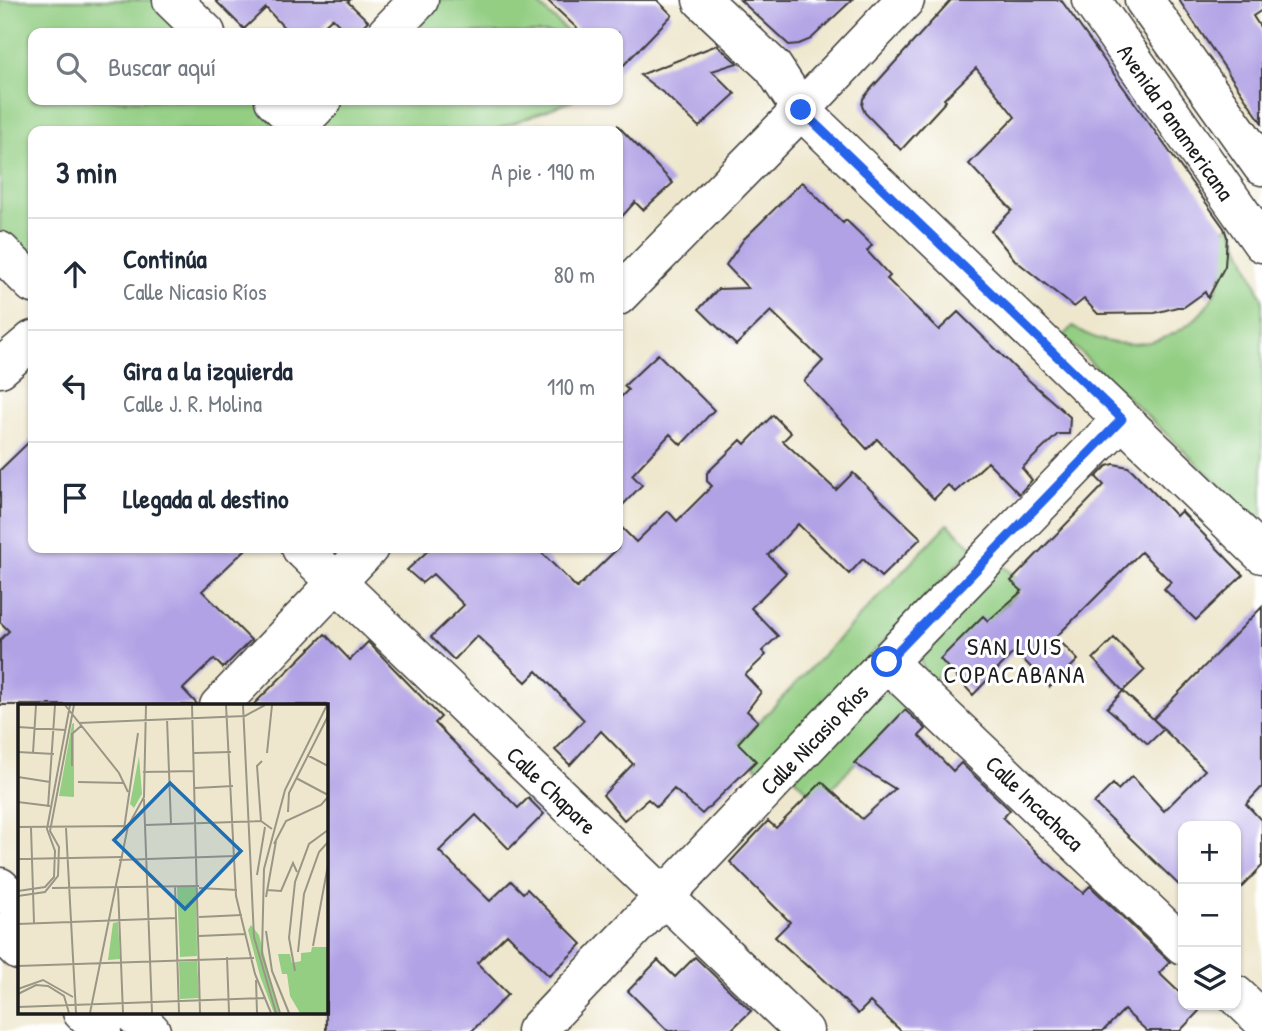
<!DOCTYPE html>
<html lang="es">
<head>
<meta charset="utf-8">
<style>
  :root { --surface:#fff; --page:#f6f6f7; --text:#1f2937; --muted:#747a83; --line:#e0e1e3 }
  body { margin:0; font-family:"Patrick Hand",sans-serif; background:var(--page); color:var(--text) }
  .controls { position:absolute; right:21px; bottom:21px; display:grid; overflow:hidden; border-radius:14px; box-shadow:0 2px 5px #0004 }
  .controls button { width:63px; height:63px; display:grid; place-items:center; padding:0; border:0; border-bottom:2px solid var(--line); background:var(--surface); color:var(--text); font:35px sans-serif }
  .stop { position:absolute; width:21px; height:21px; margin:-16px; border:5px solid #2563eb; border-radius:50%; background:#fff }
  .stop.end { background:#2563eb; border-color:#fff; box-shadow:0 2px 7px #0008 }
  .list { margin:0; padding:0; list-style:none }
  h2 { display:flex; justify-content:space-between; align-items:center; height:91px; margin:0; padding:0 28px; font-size:30px }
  h2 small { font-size:23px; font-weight:400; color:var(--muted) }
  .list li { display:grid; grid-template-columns:46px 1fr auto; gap:21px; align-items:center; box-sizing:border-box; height:112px; padding:0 28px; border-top:2px solid var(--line) }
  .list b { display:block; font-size:26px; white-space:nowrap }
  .list p { margin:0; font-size:23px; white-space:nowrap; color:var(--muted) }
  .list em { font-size:23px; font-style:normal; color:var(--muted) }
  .icon { flex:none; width:38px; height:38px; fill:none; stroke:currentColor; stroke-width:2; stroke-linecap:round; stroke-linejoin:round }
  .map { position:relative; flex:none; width:1262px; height:1031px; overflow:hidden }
  .search { position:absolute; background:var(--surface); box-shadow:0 2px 5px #0004; left:28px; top:28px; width:595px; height:77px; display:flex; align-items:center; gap:18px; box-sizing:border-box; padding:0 24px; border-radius:14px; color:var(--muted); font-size:26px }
  .panel { position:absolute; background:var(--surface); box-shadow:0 2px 5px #0004; left:28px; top:126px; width:595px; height:427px; border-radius:14px }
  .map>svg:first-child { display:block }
  .green { fill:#93ce83; stroke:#587550; stroke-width:2 }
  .building { fill:#b1a2e5 }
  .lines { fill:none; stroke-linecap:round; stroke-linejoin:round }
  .minor-casing { stroke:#3c3a37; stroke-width:41 }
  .major-casing { stroke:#3c3a37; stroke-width:41 }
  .minor { stroke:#fff; stroke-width:38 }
  .major { stroke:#fff; stroke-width:38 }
  .route { stroke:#2563eb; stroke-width:9 }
  .labels { text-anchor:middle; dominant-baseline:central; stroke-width:6; stroke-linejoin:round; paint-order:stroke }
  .street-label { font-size:23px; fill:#1c1c1c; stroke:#fff }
  .neighbourhood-label { font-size:24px; letter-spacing:2px; fill:#1c1c1c; stroke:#fff }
  .inset-road { fill:none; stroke:#9a9686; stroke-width:2 }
  .view { fill:#1f6fb2; fill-opacity:0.15; stroke:#1f6fb2; stroke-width:3.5 }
  .inset-edge { fill:none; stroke:#1c1c1c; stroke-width:3.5 }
</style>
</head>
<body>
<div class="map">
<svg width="1262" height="1031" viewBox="0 0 1262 1031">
  <rect width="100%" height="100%" fill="#fff"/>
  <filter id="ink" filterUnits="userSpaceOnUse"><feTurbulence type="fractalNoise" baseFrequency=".0143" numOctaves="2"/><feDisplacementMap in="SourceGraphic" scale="14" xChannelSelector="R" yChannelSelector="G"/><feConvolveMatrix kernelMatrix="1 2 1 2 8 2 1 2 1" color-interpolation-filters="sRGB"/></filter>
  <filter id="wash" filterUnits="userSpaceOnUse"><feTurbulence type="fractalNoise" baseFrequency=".00686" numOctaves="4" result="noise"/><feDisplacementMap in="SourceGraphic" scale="28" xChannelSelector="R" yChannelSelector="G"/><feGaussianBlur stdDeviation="1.57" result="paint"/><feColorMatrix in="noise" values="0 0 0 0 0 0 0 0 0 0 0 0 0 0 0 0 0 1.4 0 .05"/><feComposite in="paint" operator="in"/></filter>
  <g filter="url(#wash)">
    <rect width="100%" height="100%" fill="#eee7cd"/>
    <path class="green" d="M 0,0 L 160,0 L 194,33 L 33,33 L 33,100 L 262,100 L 275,120 L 267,131 L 33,131 L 33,274 L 0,240 Z
      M 434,0 L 534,0 L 569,33 L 402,33 Z
      M 338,100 L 574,100 L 492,131 L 307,131 Z
      M 1231,225 L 1262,298 L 1262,525 L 1063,336 L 1073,326 C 1143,374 1241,319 1221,231 Z
      M 948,524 L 973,548 L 760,770 L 735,747 Z
      M 999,562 L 1024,585 L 931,683 L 924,671 L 920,659 L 924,641 Z
      M 887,693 L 902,695 L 914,701 L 819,801 L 794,778 L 868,699 Z"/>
    <g id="blocks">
      <path class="building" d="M 215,0 L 350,0 L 348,2 L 368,21 L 355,33 L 347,33 L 332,18 L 316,33 L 289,33 L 266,8 L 244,29 Z
        M 547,0 L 657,0 L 672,15 L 618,71 L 618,33 L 582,33 Z
        M 740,0 L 852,0 L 811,39 L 799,44 L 789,45 Z
        M 951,0 L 1061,0 L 1224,228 L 1227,237 L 1225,266 L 1208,298 L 1205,292 L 1184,307 L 1177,307 L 1155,313 L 1098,314 L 1084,299 L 1074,307 L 1015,260 L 991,231 L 1012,210 L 969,164 L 1015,117 L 976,68 L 944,99 L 946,101 L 901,150 L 865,113 L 862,106 L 863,99 L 870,90 Z
        M 1179,0 L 1262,0 L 1262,10 L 1253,16 L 1262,30 L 1262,123 Z
        M 717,45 L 737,63 L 712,71 L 735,94 L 699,127 L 666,95 L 640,75 Z
        M 618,126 L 673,183 L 643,210 L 635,202 L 618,221 Z
        M 802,182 L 843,223 L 846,220 L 872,245 L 867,251 L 890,276 L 887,279 L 939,330 L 958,312 L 1015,368 L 1070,417 L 1069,434 L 1058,434 L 1022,468 L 1032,480 L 1019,494 L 988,462 L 955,492 L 948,485 L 934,499 L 877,439 L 867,449 L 804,381 L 823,361 L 771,311 L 736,345 L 699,309 L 718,289 L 748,288 L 726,265 L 744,239 Z
        M 658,354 L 714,410 L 681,445 L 670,434 L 632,475 L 642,485 L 618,510 L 618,400 L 628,390 L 624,386 Z
        M 773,415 L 791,433 L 783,441 L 836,490 L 853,473 L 921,538 L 881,577 L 863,559 L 849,574 L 798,524 L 768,555 L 786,573 L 751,608 L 778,636 L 762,651 L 766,655 L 745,675 L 761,692 L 747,711 L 758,721 L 738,743 L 756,761 L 702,814 L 674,789 L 657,807 L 648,799 L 624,820 L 603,795 L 633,764 L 601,731 L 570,765 L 555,750 L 584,720 L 537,671 L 526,682 L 477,636 L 454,660 L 431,637 L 464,605 L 433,574 L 422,583 L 407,570 L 431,548 L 537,548 L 577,588 L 618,548 L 618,524 L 636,542 L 668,511 L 677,521 L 712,486 L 707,481 L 707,473 L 741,440 L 745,444 Z
        M 33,438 L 33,548 L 247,548 L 202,591 L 251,640 L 223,668 L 214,659 L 183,689 L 198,705 L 0,705 L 0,640 L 9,631 L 0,622 L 0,470 Z
        M 1114,464 L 1128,467 L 1133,471 L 1176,516 L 1181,511 L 1243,575 L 1196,620 L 1164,589 L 1171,582 L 1141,552 L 1056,637 L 1078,660 L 1050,687 L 1015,651 L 973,695 L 940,659 L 983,616 L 988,621 L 1022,591 L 1011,581 L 1104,485 L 1096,477 L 1107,466 Z
        M 1262,607 L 1262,787 L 1246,804 L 1262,821 L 1262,866 L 1236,893 L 1236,826 L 1183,826 L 1183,889 L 1094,803 L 1113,784 L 1118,790 L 1132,776 L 1164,811 L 1205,770 L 1153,719 Z
        M 325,634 L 350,660 L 368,642 L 441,717 L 435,723 L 518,808 L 528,798 L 544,814 L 509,849 L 476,815 L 439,851 L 490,901 L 511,881 L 523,893 L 527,889 L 582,944 L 549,976 L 507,934 L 477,963 L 508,994 L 472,1031 L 326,1031 L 326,705 L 253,705 Z
        M 1114,638 L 1145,670 L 1123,691 L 1093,659 Z
        M 1123,691 L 1164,729 L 1148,744 L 1107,708 Z
        M 905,710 L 926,729 L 919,736 L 953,771 L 961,763 L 1010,810 L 1003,818 L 1040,856 L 1083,893 L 1090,886 L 1170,962 L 1159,973 L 1183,996 L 1183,1005 L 1192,1005 L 1199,1011 L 1180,1031 L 1147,1031 L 1124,1010 L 1103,1031 L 901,1031 L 870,1002 L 858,1014 L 809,966 L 808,967 L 775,937 L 790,922 L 730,862 L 768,821 L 776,828 L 822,782 L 862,819 L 895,789 L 854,763 Z
        M 695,957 L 751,1011 L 730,1031 L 668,1031 L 628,991 L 658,960 L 675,977 Z"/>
    </g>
  </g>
  <g filter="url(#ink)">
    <use href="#blocks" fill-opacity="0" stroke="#3c3a37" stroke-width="2"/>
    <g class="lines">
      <defs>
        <path id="minor" d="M 172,0 L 206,33
          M 702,0 L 773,67 L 801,110 L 1262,554
          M 387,33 L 419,0
          M 274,100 L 299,124
          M 292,131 L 323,100
          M 0,251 L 33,284
          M 618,296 L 801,110 L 905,0
          M 0,368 L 33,340
          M 301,548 L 804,1031
          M 887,662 L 1183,945
          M 219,706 L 369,548
          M 1236,995 L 1262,1020
          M 536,1031 L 887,662 L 1122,419"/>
        <path id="major" d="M 1091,0 L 1262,243
          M 1144,0 L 1262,166
          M 0,887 L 19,905
          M 0,932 L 19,951
          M 82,1012 L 102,1031
          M 131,1012 L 151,1031"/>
      </defs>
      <use href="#minor" class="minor-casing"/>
      <use href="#major" class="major-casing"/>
      <use href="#minor" class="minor"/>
      <use href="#major" class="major"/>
    </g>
  </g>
  <g class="lines" filter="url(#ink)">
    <path class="route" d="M 801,110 L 1122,419 L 887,662"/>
  </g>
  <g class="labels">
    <g class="street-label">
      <text transform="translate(1176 122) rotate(55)">Avenida Panamericana</text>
      <text transform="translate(814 739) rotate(-46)">Calle Nicasio Ríos</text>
      <text transform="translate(552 790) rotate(44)">Calle Chapare</text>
      <text transform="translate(1035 803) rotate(44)">Calle Incachaca</text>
    </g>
    <g class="neighbourhood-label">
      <text x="1015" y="646">SAN LUIS<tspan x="1015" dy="28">COPACABANA</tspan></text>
    </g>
  </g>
  <g transform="translate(18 704)">
    <rect width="310" height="310" fill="#eee7cd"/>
    <path d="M 56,19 L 56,93 L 41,92 L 54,20 ZM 121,52 L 124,90 L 116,104 L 112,100 ZM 178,182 L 179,252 L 162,253 L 159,183 ZM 100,218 L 102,255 L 90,256 L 95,219 ZM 233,221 L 241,231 L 261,309 L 256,309 L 242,272 L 230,226 ZM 294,243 L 310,243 L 310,309 L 282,309 L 272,292 L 269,270 L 264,270 L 260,250 L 272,250 L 274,259 L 283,257 L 283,249 L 293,248 ZM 179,257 L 181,294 L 162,295 L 161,258 Z" fill="#93ce83"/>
    <path class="inset-road" d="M 47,1 L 101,69 L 110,88M 174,1 L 182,309M 208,1 L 218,192 L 237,270 L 253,309M 225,1 L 236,233 L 258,309M 149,15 L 153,120M 61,19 L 227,12 L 247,1M 0,23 L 47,26M 0,48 L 36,50M 15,49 L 18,1M 176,49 L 213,48M 249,49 L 254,1M 289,51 L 310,62M 244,57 L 239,62 L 243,117 L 254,125M 54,62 L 54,30 L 63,22M 125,68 L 176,67M 0,73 L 32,78M 278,74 L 310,91M 60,78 L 106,79M 177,84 L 215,82M 126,95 L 134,309M 0,98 L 32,102M 30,103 L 37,1M 270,108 L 271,89 L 310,12M 127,121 L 243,117M 0,123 L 109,122M 13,124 L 16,219M 48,124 L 58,309M 106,125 L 120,29M 256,140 L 268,117 L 303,101 L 310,93M 0,155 L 105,153M 101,156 L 217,152M 239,171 L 247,123M 157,182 L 161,309M 100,183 L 105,309M 34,184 L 181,182M 181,184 L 219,186M 249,186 L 263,187 L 275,159 L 279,168M 0,187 L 27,183 L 36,173 L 37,147 L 29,125 L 52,1M 0,192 L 27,188 L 40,172 L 41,143 L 32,127 L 56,1M 248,193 L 258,137M 181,213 L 224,211M 0,220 L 158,214M 248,227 L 254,267 L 271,309M 181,232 L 227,230M 295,242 L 310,161M 280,248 L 286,190 L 301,148 L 310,138M 209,253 L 211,309M 0,262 L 236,254M 277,267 L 271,234 L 277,178 L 291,140 L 310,126M 238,276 L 239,309M 0,285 L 25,276 L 55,293M 0,290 L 18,281 L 30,282 L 46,292 L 51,309M 0,303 L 248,294M 72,309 L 110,122 L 126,93 L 128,1M 262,309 L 244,250 L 246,165 L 267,86 L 309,1"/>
    <path class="view" d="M 152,79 L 223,147 L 167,205 L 96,136 Z"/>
    <rect width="310" height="310" class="inset-edge"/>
  </g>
</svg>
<div class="controls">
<button>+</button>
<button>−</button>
<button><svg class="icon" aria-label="layers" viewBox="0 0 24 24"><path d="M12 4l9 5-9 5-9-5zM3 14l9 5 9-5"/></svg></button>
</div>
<div class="stop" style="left:887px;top:662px"></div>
<div class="stop end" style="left:801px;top:110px"></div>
<div class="search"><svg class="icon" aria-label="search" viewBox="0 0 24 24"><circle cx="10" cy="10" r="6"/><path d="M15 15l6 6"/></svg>Buscar aquí</div>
<section class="panel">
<h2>3 min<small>A pie · 190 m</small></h2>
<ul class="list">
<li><svg class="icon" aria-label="ahead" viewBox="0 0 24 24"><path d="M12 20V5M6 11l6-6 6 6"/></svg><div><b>Continúa</b><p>Calle Nicasio Ríos</p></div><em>80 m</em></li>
<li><svg class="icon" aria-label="left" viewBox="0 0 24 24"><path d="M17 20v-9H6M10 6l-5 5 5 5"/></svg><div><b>Gira a la izquierda</b><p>Calle J. R. Molina</p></div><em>110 m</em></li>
<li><svg class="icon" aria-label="arrive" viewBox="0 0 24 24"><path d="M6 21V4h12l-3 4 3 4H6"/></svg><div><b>Llegada al destino</b></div></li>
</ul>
</section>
</div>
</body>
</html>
